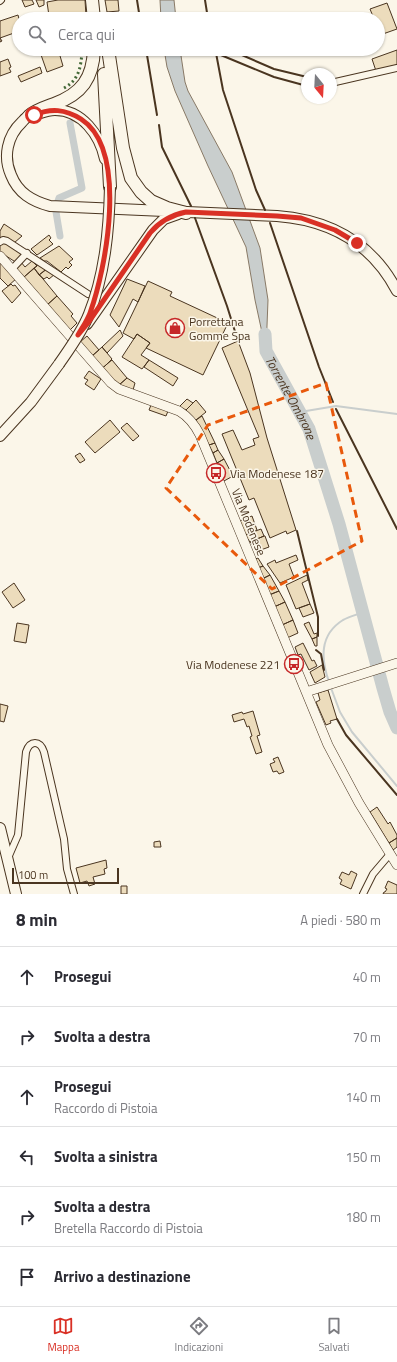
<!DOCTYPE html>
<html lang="it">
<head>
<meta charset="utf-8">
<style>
  :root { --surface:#fff; --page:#f7f7f7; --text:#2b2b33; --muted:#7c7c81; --line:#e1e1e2; --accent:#d93025 }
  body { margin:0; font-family:"Titillium Web",sans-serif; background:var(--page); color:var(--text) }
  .compass { position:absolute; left:301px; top:68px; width:36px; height:36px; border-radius:50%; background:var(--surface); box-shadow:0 1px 3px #0004; rotate:162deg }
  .scale { position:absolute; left:12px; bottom:10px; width:107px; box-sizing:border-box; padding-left:4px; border:2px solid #4a3520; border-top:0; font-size:11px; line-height:14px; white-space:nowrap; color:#4a3520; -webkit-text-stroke:3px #fbf6e9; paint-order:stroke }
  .stop { position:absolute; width:12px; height:12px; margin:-9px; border:3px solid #d93025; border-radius:50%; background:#fff }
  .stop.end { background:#d93025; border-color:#fff; box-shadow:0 1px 4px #0008 }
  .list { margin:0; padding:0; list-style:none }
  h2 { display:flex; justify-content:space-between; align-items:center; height:52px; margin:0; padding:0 16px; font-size:17px }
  h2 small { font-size:13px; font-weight:400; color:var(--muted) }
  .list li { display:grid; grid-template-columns:26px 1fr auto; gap:12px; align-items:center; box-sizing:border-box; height:60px; padding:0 16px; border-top:1px solid var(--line) }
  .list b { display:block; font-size:15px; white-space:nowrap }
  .list p { margin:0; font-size:13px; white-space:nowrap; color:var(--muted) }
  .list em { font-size:13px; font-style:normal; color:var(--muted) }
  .icon { flex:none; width:22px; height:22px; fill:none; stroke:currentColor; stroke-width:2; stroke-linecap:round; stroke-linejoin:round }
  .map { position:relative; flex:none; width:397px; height:894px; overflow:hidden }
  .search { position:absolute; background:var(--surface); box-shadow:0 1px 3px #0004; left:12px; right:12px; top:12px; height:44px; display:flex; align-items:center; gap:10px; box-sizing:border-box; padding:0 14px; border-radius:22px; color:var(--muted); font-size:15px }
  .sheet { height:412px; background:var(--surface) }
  nav { display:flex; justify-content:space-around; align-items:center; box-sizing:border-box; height:56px; border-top:1px solid var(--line); background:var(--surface); font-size:11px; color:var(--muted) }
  nav a { display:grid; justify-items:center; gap:2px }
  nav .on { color:var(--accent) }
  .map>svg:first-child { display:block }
  .water { fill:#c9cecd; stroke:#887966 }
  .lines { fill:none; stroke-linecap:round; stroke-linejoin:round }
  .stream { stroke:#c9cecd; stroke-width:2 }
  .canal { stroke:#c9cecd; stroke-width:7 }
  .river { stroke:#c9cecd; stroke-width:13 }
  .building { fill:#ecdcbc; stroke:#4a3520 }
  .street-casing { stroke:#4a3520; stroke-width:8 }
  .secondary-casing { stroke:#4a3520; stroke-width:10 }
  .primary-casing { stroke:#4a3520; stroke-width:12 }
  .highway-casing { stroke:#4a3520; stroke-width:14 }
  .street { stroke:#fbf6e9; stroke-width:6 }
  .secondary { stroke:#fbf6e9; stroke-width:9 }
  .primary { stroke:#fbf6e9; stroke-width:10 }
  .highway { stroke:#fbf6e9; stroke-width:12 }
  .primary-bridge-casing { stroke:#4a3520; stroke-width:12; stroke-linecap:butt }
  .primary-bridge { stroke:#fbf6e9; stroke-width:10 }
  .hedge { stroke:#436837; stroke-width:3; stroke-dasharray:2 3; stroke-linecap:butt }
  .wall { stroke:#4a3520; stroke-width:2 }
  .route { stroke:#d93025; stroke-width:5 }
  .marked { fill:none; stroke:#e8590c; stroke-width:3; stroke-dasharray:8 5; stroke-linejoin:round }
  .labels { text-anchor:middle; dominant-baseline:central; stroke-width:3; stroke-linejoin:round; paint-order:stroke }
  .poi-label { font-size:12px; fill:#4a3520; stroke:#fbf6e9; text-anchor:start }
  .street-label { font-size:12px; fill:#4a3520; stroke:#fbf6e9 }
  .water-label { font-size:13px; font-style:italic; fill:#4a3520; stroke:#fbf6e9 }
</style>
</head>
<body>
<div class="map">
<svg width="397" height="894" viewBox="0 0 397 894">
  <rect width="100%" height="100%" fill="#fbf6e9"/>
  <path class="water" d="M 160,0 L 174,0 L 176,19 L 161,19 Z
    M 164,49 L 180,49 L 185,82 L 188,91 L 232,172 L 260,248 L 268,300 L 266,351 L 255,300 L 246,247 L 208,166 L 175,91 L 167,67 Z"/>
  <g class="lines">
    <path class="stream" d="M 300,412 L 336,406 L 397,414
      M 329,682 C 321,659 319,635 343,620 C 349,617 356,615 363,612
      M 331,688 L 340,712 L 352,732 L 397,786"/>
    <path class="canal" d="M 58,201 L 59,198 L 82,188 L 70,123
      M 56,212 L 60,236"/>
    <path class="river" id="s1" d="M 265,334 L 266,351 L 309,429 L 339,524 L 383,688 L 390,712 L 397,728"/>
  </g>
  <path class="building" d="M 22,0 L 32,0 L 34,4 L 25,7 Z
    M 36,0 L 44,0 L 44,5 L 39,7 Z
    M 58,0 L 85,0 L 86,16 L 84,16 L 84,19 L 51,19 L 51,16 L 49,16 L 47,2 Z
    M 105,0 L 118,0 L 119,11 L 107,12 Z
    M 387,3 L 397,29 L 380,35 L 378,29 L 378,19 L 374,19 L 370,9 Z
    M 18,15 L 19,19 L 19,36 L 16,38 L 14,33 L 0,38 L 2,41 L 0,42 L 0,21 Z
    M 39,49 L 58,49 L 63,66 L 47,72 Z
    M 397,50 L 397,65 L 376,71 L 372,59 Z
    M 8,59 L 11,67 L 9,68 L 11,72 L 0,76 L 0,62 Z
    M 40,67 L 42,73 L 21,82 L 18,76 Z
    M 4,224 L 22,236 L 14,243 L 4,237 L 3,239 L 0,238 L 0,231 Z
    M 49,235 L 51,238 L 49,240 L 53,244 L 37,255 L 31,249 Z
    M 3,241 L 22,254 L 17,263 L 0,252 L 0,246 Z
    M 59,246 L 73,259 L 69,262 L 72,265 L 68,269 L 66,267 L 61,272 L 47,261 L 44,261 L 40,258 Z
    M 0,260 L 17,278 L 8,286 L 0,278 Z
    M 32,261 L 37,266 L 24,277 L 15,268 L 21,262 L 25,267 Z
    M 39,264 L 45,270 L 39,275 L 34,268 Z
    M 34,268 L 57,296 L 47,305 L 24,277 Z
    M 47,269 L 55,274 L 49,279 L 47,277 L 44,279 L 39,275 Z
    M 127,279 L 145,286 L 138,302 L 133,299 L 119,327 L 110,315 Z
    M 148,281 L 172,292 L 170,296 L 228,323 L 203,375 L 146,348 L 150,343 L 137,334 L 134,339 L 123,333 Z
    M 11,284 L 13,286 L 15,285 L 21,293 L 12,303 L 2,291 Z
    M 57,296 L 73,314 L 71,316 L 77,323 L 70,330 L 47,305 Z
    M 120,330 L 123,336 L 107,353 L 102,347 Z
    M 137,334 L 150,343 L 141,355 L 149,360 L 142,369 L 122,357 Z
    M 87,336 L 99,350 L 92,356 L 80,342 Z
    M 238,341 L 250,373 L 267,438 L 296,530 L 287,534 L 286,531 L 270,538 L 254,498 L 249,500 L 222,434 L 233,430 L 242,450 L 255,445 L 253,439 L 259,437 L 222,348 Z
    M 102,347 L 112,359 L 103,368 L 92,356 Z
    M 112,360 L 127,378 L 119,385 L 101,369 Z
    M 149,360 L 178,378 L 173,386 L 144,367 Z
    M 89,371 L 101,379 L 94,390 L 85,384 L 88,380 L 84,378 Z
    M 127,378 L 135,383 L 133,390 L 119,385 Z
    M 187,399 L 193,403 L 186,410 L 179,407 Z
    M 196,400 L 206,412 L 196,420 L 186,410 Z
    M 151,405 L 168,411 L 166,416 L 149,410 Z
    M 202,416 L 215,443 L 209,445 L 196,420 Z
    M 110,420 L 120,432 L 95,453 L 85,442 Z
    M 127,423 L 139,436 L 133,441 L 121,428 Z
    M 215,443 L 218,450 L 213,453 L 209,445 Z
    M 218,450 L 224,459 L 217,463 L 213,453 Z
    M 80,453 L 85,460 L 80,463 L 75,456 Z
    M 224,459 L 233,476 L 224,481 L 217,463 Z
    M 252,516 L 257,530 L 245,535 L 240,521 Z
    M 261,529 L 264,536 L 250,542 L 245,535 Z
    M 264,536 L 265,536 L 269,547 L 258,551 L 250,542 Z
    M 296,555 L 298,560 L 289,564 L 294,577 L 280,583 L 267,564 L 275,560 L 276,563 Z
    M 258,558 L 263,566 L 258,568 L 255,559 Z
    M 263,566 L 270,575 L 262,579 L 258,568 Z
    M 270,575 L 279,591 L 269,595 L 262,579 Z
    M 307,575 L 308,580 L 302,583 L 310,604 L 296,609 L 286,585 Z
    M 14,583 L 25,600 L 13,608 L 2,592 Z
    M 279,591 L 285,602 L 274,607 L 269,595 Z
    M 285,602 L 293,620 L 282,625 L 274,607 Z
    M 310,604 L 314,613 L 303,617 L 299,608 Z
    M 293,620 L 298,633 L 287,638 L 282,625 Z
    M 309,622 L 314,634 L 317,633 L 317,637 L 312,639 L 304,624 Z
    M 17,623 L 29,625 L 26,643 L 14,641 Z
    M 317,637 L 317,646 L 315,646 L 312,639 Z
    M 303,643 L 312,661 L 314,660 L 317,666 L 309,670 L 301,654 L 298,655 L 295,647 Z
    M 322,665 L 325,677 L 315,683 L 310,672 Z
    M 328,690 L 337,719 L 330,721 L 331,723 L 326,725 L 316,702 L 320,700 L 318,693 Z
    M 0,704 L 8,706 L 4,722 L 0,721 Z
    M 253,711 L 260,735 L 257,736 L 262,752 L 256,754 L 250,737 L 252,736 L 249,726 L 247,727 L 244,719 L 234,722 L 232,715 L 242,712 L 243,714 Z
    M 278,757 L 284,772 L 279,774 L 277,771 L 273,772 L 270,764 L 275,762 L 273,759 Z
    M 377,807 L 388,824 L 390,822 L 397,835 L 397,838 L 389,843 L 370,812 Z
    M 397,838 L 397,847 L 393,850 L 389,843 Z
    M 160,841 L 161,847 L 154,847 L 154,842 Z
    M 106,860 L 107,868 L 104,869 L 105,874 L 93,877 L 95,884 L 89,886 L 87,881 L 80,883 L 76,868 Z
    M 351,871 L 357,874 L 351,889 L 340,884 L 342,880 L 339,878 L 342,872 L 349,875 Z
    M 388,881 L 397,885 L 397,894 L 383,894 L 384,892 L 385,892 L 387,889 L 385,888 Z
    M 121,886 L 127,886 L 127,894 L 121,894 Z"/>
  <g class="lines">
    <defs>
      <path id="street" d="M 0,1 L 1,0
        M 331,83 L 397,68
        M 0,242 L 3,240 L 7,241 L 88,294
        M 12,269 L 27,253
        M 8,858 L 18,835 L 26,752 C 30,740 40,740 44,752 L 64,839 L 67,869 L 74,894
        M 363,894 L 373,874 L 390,854"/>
      <path id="secondary" d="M 0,256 L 111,383 L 119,389 L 179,411 C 189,417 195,425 200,435 L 328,745 L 359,803 L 397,865
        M 306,692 L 397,663"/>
      <path id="primary" d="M 105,159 C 100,135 82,110 55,110 C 47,110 41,113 34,115 C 33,116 30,116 29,116 C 26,117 23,121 22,122 C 7,136 3,157 11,175 C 18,193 32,201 50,206 L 277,216 C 330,220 372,243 397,291
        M 87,324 L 153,230 L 164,219 L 178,214
        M 0,436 L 31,402 L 59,364
        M 0,828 L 16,894"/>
      <path id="highway" d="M 92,0 L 94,19
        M 108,49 L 123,148 L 131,178 L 141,192 L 151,201 L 167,208 L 186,213
        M 104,74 L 110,187
        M 29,116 C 36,110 46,107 54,104 C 82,94 93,78 94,49"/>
    </defs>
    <use href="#street" class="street-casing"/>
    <use href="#secondary" class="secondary-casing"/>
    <use href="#primary" class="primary-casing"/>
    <use href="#highway" class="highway-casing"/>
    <use href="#street" class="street"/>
    <use href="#secondary" class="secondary"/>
    <use href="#primary" class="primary"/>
    <use href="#highway" class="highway"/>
    <defs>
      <path id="primary-bridge" d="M 59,364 C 70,348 82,332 89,314 C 105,274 109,230 110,187"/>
    </defs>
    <use href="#primary-bridge" class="primary-bridge-casing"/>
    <use href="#primary-bridge" class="primary-bridge"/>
    <path class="hedge" d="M 64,88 C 79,80 81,67 82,51"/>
    <path class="wall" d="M 137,0 L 140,19
      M 205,0 L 208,19
      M 146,49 L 157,115
      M 228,49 L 274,69 L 307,77
      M 159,125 L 162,147 L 191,206
      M 265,210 L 256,190 L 223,90 L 216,53 L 274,77 L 307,86
      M 195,218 L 227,306 L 238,341
      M 270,223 L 319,367 L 333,402
      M 336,409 L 397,529
      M 297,531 L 318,617 L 318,636
      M 316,650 L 321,654 L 324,670
      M 337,719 L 346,735 L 397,795"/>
  </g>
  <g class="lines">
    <path class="route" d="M 34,115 C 51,108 65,109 81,119 C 129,150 106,269 90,313 C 87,321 82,328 78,335 L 88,323 L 150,233 C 160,221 171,215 186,212 L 277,216 L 301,218 L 335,230 L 357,243"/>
  </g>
  <path class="marked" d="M 326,383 L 362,541 L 272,589 L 166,488 L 208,425 Z"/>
  <defs>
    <symbol id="shop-ring" viewBox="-11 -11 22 22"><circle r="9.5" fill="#fbf6e9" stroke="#c62828" stroke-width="1.5"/><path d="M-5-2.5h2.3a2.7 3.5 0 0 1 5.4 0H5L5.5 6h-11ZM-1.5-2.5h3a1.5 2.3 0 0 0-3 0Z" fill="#c62828"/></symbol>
    <symbol id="bus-ring" viewBox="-11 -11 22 22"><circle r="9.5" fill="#fbf6e9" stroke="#c62828" stroke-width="1.5"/><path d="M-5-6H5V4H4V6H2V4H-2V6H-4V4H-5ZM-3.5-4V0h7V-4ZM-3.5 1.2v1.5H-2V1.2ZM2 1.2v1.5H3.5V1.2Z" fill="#c62828"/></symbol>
  </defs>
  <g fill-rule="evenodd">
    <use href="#shop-ring" x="164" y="317" width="22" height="22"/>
    <use href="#bus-ring" x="205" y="462" width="22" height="22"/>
    <use href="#bus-ring" x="283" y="653" width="22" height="22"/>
  </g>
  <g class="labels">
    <g class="poi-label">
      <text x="189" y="321">Porrettana<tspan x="189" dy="14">Gomme Spa</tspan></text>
      <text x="230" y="473">Via Modenese 187</text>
      <text x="280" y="664" text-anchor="end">Via Modenese 221</text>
    </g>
    <g class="street-label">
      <text transform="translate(249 522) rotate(68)">Via Modenese</text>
    </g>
    <g class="water-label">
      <text stroke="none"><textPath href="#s1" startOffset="70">Torrente Ombrone</textPath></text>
    </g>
  </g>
</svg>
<svg class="compass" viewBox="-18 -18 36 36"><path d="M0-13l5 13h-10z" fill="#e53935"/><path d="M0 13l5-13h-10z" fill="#7c7c81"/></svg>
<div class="scale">100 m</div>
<div class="stop" style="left:34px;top:115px"></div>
<div class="stop end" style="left:357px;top:243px"></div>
<div class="search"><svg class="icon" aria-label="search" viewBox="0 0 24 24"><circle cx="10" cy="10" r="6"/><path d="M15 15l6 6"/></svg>Cerca qui</div>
</div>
<section class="sheet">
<h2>8 min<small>A piedi · 580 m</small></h2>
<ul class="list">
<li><svg class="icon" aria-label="ahead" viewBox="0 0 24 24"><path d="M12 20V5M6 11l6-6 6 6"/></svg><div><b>Prosegui</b></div><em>40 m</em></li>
<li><svg class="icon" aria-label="right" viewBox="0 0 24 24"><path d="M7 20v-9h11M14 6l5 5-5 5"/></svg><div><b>Svolta a destra</b></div><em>70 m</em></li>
<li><svg class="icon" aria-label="ahead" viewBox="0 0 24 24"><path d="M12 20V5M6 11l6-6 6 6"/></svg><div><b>Prosegui</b><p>Raccordo di Pistoia</p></div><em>140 m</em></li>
<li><svg class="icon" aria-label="left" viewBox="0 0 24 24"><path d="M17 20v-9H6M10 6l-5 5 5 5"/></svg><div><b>Svolta a sinistra</b></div><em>150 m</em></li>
<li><svg class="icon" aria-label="right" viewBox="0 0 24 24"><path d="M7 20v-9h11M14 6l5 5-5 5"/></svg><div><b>Svolta a destra</b><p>Bretella Raccordo di Pistoia</p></div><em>180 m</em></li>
<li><svg class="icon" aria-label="arrive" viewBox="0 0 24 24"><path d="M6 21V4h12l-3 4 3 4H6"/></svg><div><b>Arrivo a destinazione</b></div></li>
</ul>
</section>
<nav>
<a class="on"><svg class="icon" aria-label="map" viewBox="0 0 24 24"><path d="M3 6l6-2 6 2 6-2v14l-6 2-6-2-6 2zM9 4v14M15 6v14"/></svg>Mappa</a>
<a><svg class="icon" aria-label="directions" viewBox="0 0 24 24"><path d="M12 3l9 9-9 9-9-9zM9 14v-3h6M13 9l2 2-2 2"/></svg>Indicazioni</a>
<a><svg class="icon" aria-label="saved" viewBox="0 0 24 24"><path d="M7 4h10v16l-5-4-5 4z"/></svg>Salvati</a>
</nav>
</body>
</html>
